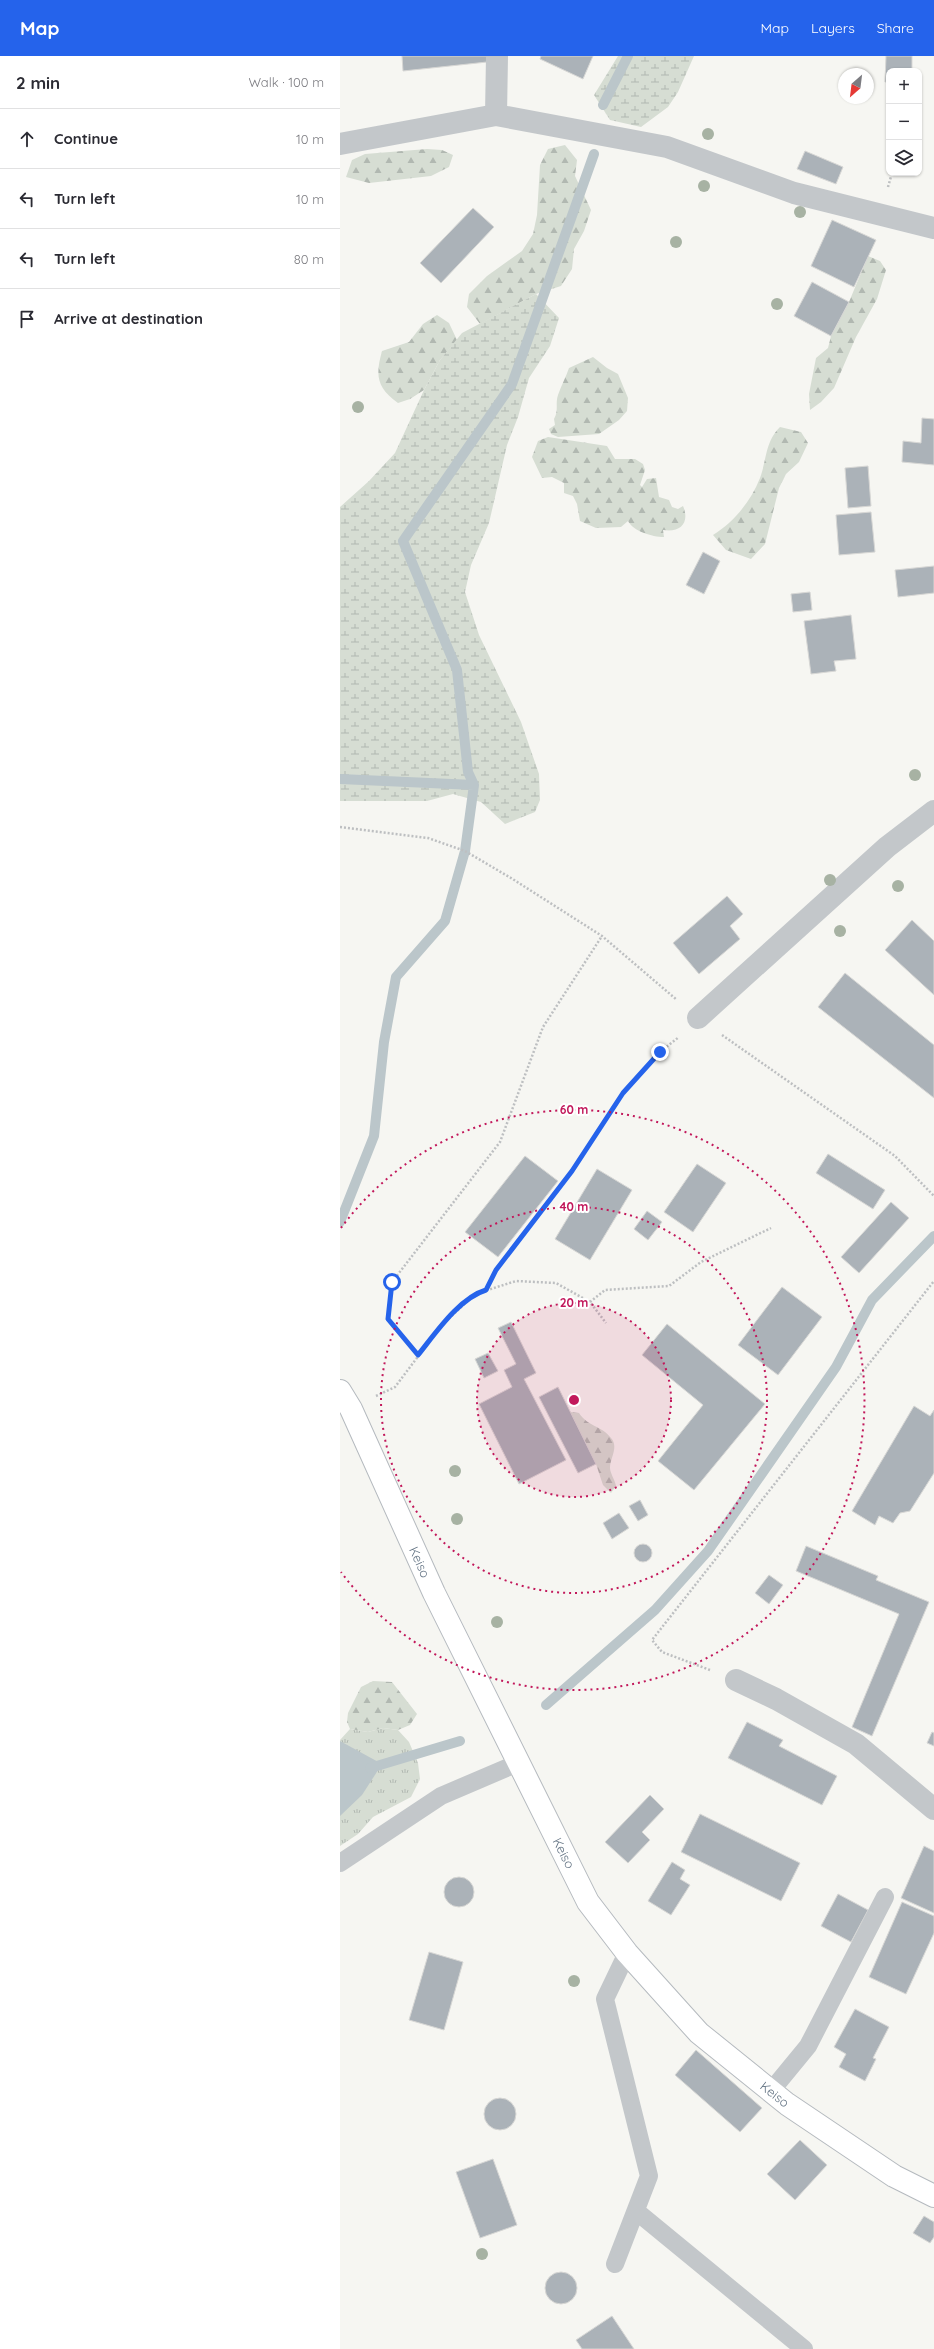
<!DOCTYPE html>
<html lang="en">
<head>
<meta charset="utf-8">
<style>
  :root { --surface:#fff; --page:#f7f7f7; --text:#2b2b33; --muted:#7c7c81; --line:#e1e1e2; --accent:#2563eb }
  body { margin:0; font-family:Quicksand,sans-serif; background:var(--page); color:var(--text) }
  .controls { position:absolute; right:12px; top:12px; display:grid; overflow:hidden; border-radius:8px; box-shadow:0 1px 3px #0004 }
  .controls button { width:36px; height:36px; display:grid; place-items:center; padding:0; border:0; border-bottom:1px solid var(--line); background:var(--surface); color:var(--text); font:20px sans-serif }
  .compass { position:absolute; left:498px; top:12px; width:36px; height:36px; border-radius:50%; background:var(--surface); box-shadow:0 1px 3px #0004; rotate:208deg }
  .stop { position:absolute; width:12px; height:12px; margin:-9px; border:3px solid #2563eb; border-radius:50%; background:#fff }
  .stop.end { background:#2563eb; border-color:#fff; box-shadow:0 1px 4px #0008 }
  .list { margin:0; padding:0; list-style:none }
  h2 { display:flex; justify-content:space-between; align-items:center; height:52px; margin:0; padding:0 16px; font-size:17px }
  h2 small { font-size:13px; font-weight:400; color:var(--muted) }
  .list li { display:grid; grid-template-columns:26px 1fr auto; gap:12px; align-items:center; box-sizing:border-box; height:60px; padding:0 16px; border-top:1px solid var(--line) }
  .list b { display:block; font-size:15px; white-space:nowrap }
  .list em { font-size:13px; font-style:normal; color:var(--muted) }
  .icon { flex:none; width:22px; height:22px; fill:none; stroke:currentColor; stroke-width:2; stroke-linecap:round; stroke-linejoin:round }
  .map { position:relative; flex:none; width:594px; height:2293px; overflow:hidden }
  header { display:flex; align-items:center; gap:24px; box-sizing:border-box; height:56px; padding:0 20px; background:var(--accent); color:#fff }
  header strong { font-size:19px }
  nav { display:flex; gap:22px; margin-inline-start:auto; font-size:14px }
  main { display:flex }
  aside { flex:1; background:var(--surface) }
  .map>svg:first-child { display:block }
  .grass { fill:url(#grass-tufts) }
  .forest { fill:url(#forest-firs) }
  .wetland { fill:url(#wetland-marsh) }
  .water { fill:#bbc6ca }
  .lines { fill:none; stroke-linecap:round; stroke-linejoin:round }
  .stream { stroke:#bbc6ca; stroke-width:10 }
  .building { fill:#abb2b8; stroke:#d7d7d5 }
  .secondary-casing { stroke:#b5babf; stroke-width:24 }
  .path { stroke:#bdbfc1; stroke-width:2.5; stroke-dasharray:2 2; stroke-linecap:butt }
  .lane { stroke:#c3c7ca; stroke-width:18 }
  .street { stroke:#c3c7ca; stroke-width:22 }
  .secondary { stroke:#fff; stroke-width:22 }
  .tree { fill:#a7b2a3 }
  .route { stroke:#2563eb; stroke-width:5 }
  .ring { fill:none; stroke:#c2185b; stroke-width:2; stroke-dasharray:2 4 }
  .labels { text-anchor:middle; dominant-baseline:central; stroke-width:4; stroke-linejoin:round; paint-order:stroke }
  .street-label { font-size:13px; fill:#647484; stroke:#fff }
  .centre { fill:#c2185b; stroke:#fff; stroke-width:2 }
  .ring-label { font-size:12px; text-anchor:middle; font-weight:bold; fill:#c2185b; stroke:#fff; stroke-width:4; stroke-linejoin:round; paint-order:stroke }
</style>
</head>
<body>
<header>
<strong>Map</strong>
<nav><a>Map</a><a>Layers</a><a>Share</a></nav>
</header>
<main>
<aside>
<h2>2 min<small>Walk · 100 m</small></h2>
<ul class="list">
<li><svg class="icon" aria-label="ahead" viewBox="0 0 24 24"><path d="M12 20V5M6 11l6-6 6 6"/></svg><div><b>Continue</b></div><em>10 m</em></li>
<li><svg class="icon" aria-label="left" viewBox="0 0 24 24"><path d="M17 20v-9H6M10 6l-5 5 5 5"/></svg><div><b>Turn left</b></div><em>10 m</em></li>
<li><svg class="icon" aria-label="left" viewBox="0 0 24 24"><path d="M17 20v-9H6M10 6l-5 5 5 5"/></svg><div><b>Turn left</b></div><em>80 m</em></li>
<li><svg class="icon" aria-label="arrive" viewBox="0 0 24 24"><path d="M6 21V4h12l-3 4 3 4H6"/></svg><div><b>Arrive at destination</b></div></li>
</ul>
</aside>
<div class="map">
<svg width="594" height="2293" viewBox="0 0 594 2293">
  <defs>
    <pattern id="grass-tufts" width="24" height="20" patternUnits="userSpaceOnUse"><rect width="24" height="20" fill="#d6ddd3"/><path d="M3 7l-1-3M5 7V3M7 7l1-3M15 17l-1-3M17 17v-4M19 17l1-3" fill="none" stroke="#b1b8b1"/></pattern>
    <pattern id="forest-firs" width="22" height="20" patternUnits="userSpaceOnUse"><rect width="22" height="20" fill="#d6ddd3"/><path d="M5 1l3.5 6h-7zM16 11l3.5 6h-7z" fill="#b1b8b1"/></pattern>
    <pattern id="wetland-marsh" width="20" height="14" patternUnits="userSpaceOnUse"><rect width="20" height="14" fill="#d6ddd3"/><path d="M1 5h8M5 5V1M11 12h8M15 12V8" fill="none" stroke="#b1b8b1"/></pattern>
  </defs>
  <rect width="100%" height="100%" fill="#f6f6f2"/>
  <path class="grass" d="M 43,1672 L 58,1674 L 69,1686 L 78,1707 L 80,1723 L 71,1741 L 33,1761 L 18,1778 L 0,1790 L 0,1684 L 10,1673 L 28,1676 Z"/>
  <path class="forest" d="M 225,89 L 237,104 L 235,120 L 251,154 L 244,175 L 234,193 L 232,213 L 221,230 L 196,238 L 140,268 L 127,251 L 129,238 L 147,220 L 182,195 L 193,178 L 197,159 L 200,109 L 208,93 Z
    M 87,93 L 102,94 L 113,99 L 109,111 L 91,120 L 29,127 L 6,121 L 12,104 L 25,98 Z
    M 528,200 L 540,205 L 546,214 L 537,243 L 516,281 L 494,332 L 481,346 L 470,354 L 469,338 L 476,302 L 488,292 L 491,280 L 509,246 Z
    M 97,259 L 109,267 L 117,284 L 100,304 L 84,334 L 70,343 L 58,347 C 37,332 35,320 42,295 L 69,286 L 83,268 Z
    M 253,301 L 267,312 L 278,318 L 288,342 L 287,355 L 279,364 L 259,378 L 218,381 L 211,378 L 209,373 L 215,369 L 214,363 C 219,354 215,348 218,339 C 221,330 226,321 229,312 Z
    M 440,371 L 461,376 L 468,387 L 459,406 L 446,418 L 439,432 L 425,488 L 411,503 L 386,494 L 373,479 C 394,466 411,445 420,422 C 427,403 425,386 440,371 Z
    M 208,381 L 267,390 L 275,403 L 295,403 L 303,408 L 305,414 L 300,429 L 302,431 L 307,423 L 316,422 L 319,441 L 329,444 L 332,451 L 338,453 L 343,450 C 350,466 341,477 323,474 L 324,481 C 312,481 293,475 288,465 L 281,471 L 256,472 L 240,465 L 237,448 L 233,440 L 224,437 L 224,427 L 212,421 L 202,422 L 192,401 L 198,385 Z
    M 230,1356 L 239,1357 C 247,1370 262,1370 271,1382 C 279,1391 270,1402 270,1412 C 270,1417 275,1424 276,1430 L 271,1437 L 263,1429 L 256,1408 Z
    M 33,1625 L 52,1626 L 77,1658 L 70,1669 L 58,1674 L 43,1672 L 28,1676 L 10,1673 L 7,1666 L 8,1657 L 21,1631 Z"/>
  <path class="wetland" d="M 278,0 L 354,0 L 338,36 L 328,51 L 301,71 L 270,64 L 254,39 Z
    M 196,238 L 219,262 L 210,290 L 189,322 L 178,361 L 167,389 L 149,467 L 131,509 L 125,536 L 139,579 L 181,666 L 199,718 L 200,744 L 195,756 L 165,768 L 141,746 L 113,738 L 87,745 L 0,745 L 0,451 L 29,425 L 55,397 L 84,334 L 100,304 L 122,277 Z"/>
  <path class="water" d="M 0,1685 L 42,1708 L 22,1739 L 0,1760 Z"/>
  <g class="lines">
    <path class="stream" d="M 263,49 L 288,0
      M 0,723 L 134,729
      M 0,1166 L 34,1080 L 44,986 L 56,921 L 105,865 L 125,795 L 134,729 L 128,716 L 117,614 L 63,485 L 172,328 L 254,98
      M 206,1649 L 315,1554 L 368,1495 L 496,1311 L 532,1244 L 594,1180
      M 30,1712 L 120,1685"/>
  </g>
  <path class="building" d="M 62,0 L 147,0 L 147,6 L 63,15 Z
    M 201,0 L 253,0 L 243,23 L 200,3 Z
    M 546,0 L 572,0 L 572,15 L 549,15 L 549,26 L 545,26 Z
    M 465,95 L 503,111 L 496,128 L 457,113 Z
    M 133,152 L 154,171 L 101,227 L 80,207 Z
    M 492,164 L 536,184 L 514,231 L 471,210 Z
    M 472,226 L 509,246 L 491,280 L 454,260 Z
    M 582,362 L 594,363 L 594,409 L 562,406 L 563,385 L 581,387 Z
    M 528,410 L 531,450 L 508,452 L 505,412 Z
    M 531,456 L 535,496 L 499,499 L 496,459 Z
    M 363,496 L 380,505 L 364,538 L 346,529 Z
    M 594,510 L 594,537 L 558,541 L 555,514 Z
    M 470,536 L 472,554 L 453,556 L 451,538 Z
    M 511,559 L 516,603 L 494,605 L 496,615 L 471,618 L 464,565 Z
    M 387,840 L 403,858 L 390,870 L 400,883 L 359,918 L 333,887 Z
    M 572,864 L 594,885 L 594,939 L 545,894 Z
    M 505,917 L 594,989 L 594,1042 L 478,951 Z
    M 488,1098 L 545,1134 L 533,1153 L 476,1117 Z
    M 185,1100 L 218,1125 L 158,1201 L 125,1176 Z
    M 357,1108 L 386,1127 L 353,1176 L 324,1156 Z
    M 257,1113 L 292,1134 L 250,1204 L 215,1183 Z
    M 551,1146 L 569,1162 L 519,1217 L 501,1201 Z
    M 307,1155 L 322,1166 L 308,1184 L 294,1173 Z
    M 442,1231 L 482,1261 L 438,1319 L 398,1289 Z
    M 171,1266 L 196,1317 L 184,1323 L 226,1404 L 179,1428 L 139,1348 L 172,1331 L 164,1314 L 176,1308 L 158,1272 Z
    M 327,1268 L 425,1348 L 354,1434 L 318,1405 L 363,1349 L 302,1299 Z
    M 148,1297 L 158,1315 L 144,1322 L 135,1303 Z
    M 218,1331 L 256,1408 L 238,1417 L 199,1341 Z
    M 574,1350 L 590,1360 L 594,1354 L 594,1417 L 570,1455 L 560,1457 L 553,1467 L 539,1460 L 535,1469 L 512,1455 Z
    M 300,1444 L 308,1459 L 298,1465 L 289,1450 Z
    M 279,1457 L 289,1472 L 272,1483 L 263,1467 Z
    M294 1497a9 9 0 1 1 18 0a9 9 0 1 1-18 0Z
    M 466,1490 L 538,1520 L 536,1524 L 589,1546 L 532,1680 L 512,1671 L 559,1558 L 456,1515 Z
    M 429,1519 L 443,1529 L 429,1548 L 415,1537 Z
    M 407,1666 L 443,1684 L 439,1690 L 497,1720 L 482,1749 L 388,1702 Z
    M 592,1676 L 594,1677 L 594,1690 L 587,1687 Z
    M 310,1739 L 324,1753 L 302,1776 L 310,1784 L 288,1807 L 265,1786 Z
    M 360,1758 L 460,1807 L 441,1845 L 341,1796 Z
    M 584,1790 L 594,1795 L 594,1857 L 561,1842 Z
    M 332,1806 L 345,1814 L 340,1823 L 350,1829 L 331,1859 L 308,1845 Z
    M104 1836a15 15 0 1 1 30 0a15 15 0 1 1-30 0Z
    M 498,1838 L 528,1854 L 511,1886 L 481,1870 Z
    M 562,1846 L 594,1860 L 594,1877 L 566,1938 L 529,1921 Z
    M 89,1896 L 123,1906 L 104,1974 L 69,1964 Z
    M 515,1953 L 549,1971 L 533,2002 L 536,2003 L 525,2025 L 499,2011 L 506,1998 L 494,1991 Z
    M 356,1994 L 422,2052 L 400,2076 L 335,2019 Z
    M144 2058a16 16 0 1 1 32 0a16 16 0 1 1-32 0Z
    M 460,2084 L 487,2109 L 455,2144 L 427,2118 Z
    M 153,2103 L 177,2169 L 140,2182 L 116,2116 Z
    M 584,2160 L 594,2166 L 594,2181 L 590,2187 L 573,2177 Z
    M205 2232a16 16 0 1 1 32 0a16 16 0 1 1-32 0Z
    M 272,2260 L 294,2293 L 242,2293 L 236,2284 Z"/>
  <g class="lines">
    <defs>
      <path id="secondary" d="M 0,1335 L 11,1353 L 94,1537 L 248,1846 L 287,1897 L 359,1977 L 447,2048 L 554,2120 L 594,2140"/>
    </defs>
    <use href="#secondary" class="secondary-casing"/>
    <path class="path" d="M 548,131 L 552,117
      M 0,771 L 88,782 L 125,795 L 171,822 L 262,880 L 337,944
      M 382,979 L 555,1100 L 594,1140
      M 146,1234 L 156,1214 L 232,1115 L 283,1037 L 320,996 L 339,981
      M 250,1246 L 265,1234 L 329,1230 L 361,1206 L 431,1172
      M 78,1299 L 48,1263 L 52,1226 L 160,1086 L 203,971 L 262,880
      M 36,1340 L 55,1331 L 101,1270 L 135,1238 L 176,1225 L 216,1227 L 250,1246 L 266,1267
      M 370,1614 L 322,1596 L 312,1584 L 594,1225"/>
    <path class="lane" d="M 0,1807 L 101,1740 L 178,1707
      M 431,2035 L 468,1990 L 545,1841
      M 296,2155 L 464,2293
      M 275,2208 L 309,2120 L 265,1943 L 287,1897"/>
    <path class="street" d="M 156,59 L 157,0
      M 0,88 L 156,59 L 327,91 L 454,137 L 594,172
      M 358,962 L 547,791 L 594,755
      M 396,1624 L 436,1643 L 516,1688 L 594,1753"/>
    <use href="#secondary" class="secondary"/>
  </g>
  <g class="tree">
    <circle cx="368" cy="78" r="6"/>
    <circle cx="364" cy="130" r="6"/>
    <circle cx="460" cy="156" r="6"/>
    <circle cx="336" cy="186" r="6"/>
    <circle cx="437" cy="248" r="6"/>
    <circle cx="18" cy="351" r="6"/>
    <circle cx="575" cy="719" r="6"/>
    <circle cx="490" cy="824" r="6"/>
    <circle cx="558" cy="830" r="6"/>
    <circle cx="500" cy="875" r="6"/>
    <circle cx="115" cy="1415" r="6"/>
    <circle cx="117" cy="1463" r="6"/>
    <circle cx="157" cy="1566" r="6"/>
    <circle cx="234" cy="1925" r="6"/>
    <circle cx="142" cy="2198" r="6"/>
  </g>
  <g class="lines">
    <path class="route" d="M 52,1226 L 48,1263 L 78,1299 C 95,1278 119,1242 146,1234 L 156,1214 L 232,1115 L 283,1037 L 320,996"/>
  </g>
  <circle cx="234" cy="1344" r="97" fill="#c2185b" fill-opacity=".12"/>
  <g class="ring">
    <circle cx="234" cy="1344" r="97"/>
    <circle cx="234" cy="1344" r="193"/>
    <path d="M1 1172A290 290 0 1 1 1 1516"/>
  </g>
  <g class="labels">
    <g class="street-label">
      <text transform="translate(80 1506) rotate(66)">Keiso</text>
      <text transform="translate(224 1797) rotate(63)">Keiso</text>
      <text transform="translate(435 2038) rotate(38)">Keiso</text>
    </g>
  </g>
  <circle cx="234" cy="1344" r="6" class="centre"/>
  <g class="ring-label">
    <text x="234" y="1058">60 m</text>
    <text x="234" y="1155">40 m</text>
    <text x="234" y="1251">20 m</text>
  </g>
</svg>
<div class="controls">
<button>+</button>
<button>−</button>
<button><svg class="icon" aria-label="layers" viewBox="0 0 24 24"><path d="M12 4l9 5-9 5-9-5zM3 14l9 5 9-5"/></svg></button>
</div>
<svg class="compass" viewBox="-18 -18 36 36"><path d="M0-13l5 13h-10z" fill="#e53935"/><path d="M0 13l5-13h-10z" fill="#7c7c81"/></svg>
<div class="stop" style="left:52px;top:1226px"></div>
<div class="stop end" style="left:320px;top:996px"></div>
</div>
</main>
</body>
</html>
